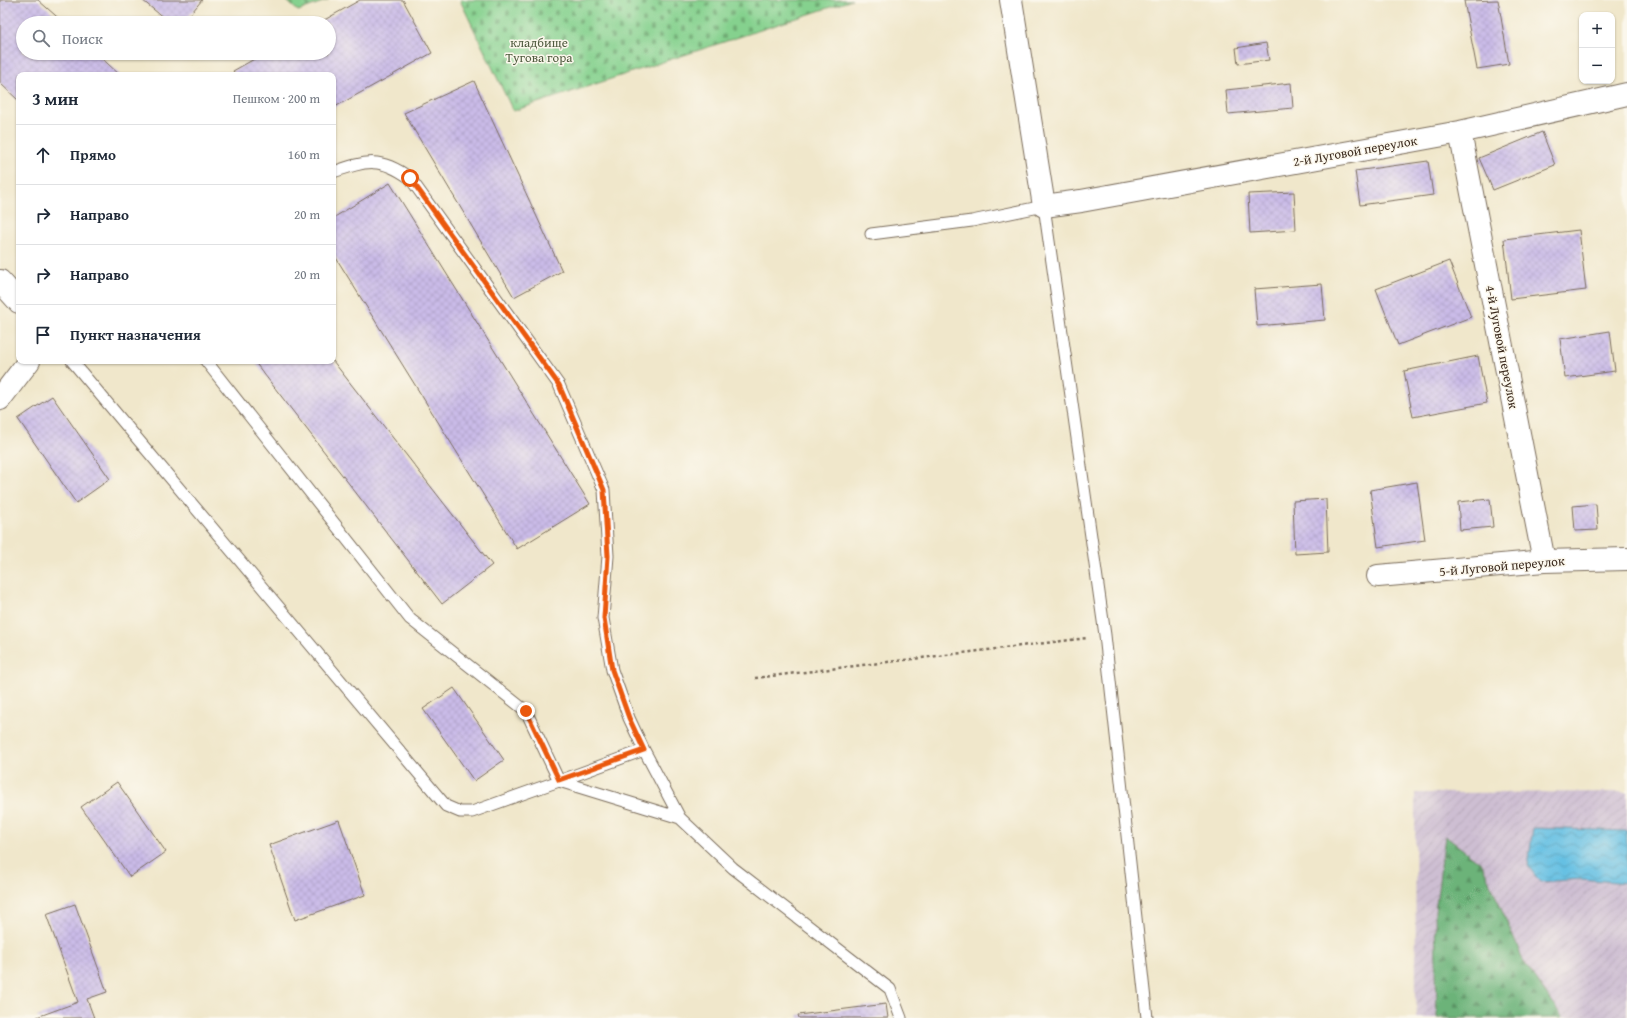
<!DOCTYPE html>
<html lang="ru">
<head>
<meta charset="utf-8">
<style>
  :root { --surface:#fff; --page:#f6f6f7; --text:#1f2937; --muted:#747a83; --line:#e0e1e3 }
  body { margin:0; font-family:"Gentium Book Plus",serif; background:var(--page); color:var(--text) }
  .controls { position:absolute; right:12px; top:12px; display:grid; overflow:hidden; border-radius:8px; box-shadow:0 1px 3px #0004 }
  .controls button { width:36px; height:36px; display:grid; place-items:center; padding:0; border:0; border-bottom:1px solid var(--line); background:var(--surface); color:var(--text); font:20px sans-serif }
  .stop { position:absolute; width:12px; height:12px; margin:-9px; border:3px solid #ea580c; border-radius:50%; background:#fff }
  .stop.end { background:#ea580c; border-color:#fff; box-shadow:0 1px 4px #0008 }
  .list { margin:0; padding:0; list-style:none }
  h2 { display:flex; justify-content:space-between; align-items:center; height:52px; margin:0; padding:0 16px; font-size:17px }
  h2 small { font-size:13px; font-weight:400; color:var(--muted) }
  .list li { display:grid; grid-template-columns:26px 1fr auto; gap:12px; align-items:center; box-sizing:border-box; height:60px; padding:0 16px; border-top:1px solid var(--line) }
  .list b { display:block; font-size:15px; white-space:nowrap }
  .list em { font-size:13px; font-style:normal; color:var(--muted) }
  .icon { flex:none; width:22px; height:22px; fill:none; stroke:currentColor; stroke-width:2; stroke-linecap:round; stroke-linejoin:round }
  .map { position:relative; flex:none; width:1627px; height:1018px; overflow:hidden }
  .search { position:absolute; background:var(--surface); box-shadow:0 1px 3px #0004; left:16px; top:16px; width:320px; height:44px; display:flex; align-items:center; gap:10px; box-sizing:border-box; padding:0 14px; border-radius:22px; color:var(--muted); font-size:15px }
  .panel { position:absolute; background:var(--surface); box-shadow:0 1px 3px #0004; left:16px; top:72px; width:320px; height:292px; border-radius:8px }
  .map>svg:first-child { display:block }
  .industrial { fill:url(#industrial-furrows) }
  .forest { fill:url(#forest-firs); stroke:#546e4c }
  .cemetery { fill:url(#cemetery-stones); stroke:#607e56 }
  .water { fill:url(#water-waves); stroke:#507580 }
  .building { fill:url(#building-cross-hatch) }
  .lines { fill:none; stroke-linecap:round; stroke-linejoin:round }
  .lane-casing { stroke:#7a6c5b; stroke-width:13 }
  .street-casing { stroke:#7a6c5b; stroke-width:24 }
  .path { stroke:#7a6c5b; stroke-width:2.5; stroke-dasharray:3 3; stroke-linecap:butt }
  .lane { stroke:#fff; stroke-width:11 }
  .street { stroke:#fff; stroke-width:22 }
  .route { stroke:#ea580c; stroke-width:5 }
  .labels { text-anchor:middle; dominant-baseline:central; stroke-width:3; stroke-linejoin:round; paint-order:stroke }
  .park-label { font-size:13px; fill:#515c40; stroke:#fbf7ec }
  .street-label { font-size:13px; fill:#3b2a1e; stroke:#fbf7ec }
</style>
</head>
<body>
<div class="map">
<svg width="1627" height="1018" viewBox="0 0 1627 1018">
  <defs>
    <pattern id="industrial-furrows" width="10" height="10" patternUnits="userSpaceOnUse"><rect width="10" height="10" fill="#cdbed2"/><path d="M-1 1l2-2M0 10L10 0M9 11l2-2" fill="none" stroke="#b1a3b4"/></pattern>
    <pattern id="forest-firs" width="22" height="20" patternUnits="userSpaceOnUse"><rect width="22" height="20" fill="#6cb379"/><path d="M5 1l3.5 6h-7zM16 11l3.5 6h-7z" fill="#5a9263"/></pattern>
    <pattern id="cemetery-stones" width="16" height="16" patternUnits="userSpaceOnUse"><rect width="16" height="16" fill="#85d18e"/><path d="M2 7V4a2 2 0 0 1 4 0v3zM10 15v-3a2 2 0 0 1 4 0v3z" fill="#6eaa73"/></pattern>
    <pattern id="water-waves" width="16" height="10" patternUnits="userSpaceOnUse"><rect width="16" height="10" fill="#65c0e3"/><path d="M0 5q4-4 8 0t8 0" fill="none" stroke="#549cb7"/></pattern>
    <pattern id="building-cross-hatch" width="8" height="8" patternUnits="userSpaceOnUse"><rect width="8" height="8" fill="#cabbe8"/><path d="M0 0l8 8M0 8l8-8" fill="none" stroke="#aea1c7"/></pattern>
  </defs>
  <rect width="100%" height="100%" fill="#fbf7ec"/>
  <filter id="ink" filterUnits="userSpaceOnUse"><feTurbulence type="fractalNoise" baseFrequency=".025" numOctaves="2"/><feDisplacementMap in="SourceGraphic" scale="8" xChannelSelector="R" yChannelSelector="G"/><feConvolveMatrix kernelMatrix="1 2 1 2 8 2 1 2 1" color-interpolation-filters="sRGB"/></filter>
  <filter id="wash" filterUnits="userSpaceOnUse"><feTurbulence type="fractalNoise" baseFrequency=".012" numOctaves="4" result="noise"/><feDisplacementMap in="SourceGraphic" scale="16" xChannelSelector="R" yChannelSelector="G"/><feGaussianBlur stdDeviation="0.9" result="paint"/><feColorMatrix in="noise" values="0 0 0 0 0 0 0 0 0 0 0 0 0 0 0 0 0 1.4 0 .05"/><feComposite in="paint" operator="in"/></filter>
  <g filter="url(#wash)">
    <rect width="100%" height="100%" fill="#f0e7cb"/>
    <path class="industrial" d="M 1627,792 L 1627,1018 L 1416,1018 L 1415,793 Z"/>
    <path class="forest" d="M 1445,836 L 1482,864 L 1524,962 L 1563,1018 L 1437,1018 L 1435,912 Z"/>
    <path class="cemetery" d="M 286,0 L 328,0 L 298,11 Z
      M 460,0 L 852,0 L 513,111 Z"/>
    <path class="water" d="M 1533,828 L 1627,831 L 1627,883 L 1581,879 L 1540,882 L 1528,866 Z"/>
    <g id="blocks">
      <path class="building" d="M 0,0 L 38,0 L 64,23 L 23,23 L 23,53 L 96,53 L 120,75 L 19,75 L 19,101 L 0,83 Z
        M 142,0 L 202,0 L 183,23 L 170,23 Z
        M 360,0 L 403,0 L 432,53 L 333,108 L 333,75 L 236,75 L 233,71 L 265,53 L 329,53 L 329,23 L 319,23 Z
        M 1498,0 L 1509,64 L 1477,69 L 1464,1 Z
        M 1266,43 L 1269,60 L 1238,64 L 1236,48 Z
        M 474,81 L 562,271 L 514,297 L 404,113 Z
        M 1291,83 L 1293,108 L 1228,114 L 1226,90 Z
        M 1542,132 L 1555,165 L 1493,190 L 1479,158 Z
        M 1428,161 L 1433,195 L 1360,205 L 1355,171 Z
        M 390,183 L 590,504 L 517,549 L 333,253 L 333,218 Z
        M 1294,192 L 1296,230 L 1250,233 L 1248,194 Z
        M 1579,230 L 1586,290 L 1511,299 L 1504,239 Z
        M 1449,261 L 1471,317 L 1398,345 L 1376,289 Z
        M 1322,284 L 1325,320 L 1257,326 L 1254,289 Z
        M 1610,331 L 1615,371 L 1565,378 L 1560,339 Z
        M 1478,356 L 1487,403 L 1413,417 L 1404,371 Z
        M 254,361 L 333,361 L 492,565 L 442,604 Z
        M 52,396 L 110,479 L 76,503 L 18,419 Z
        M 1417,482 L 1425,540 L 1378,547 L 1370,490 Z
        M 1326,499 L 1328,552 L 1295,554 L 1293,501 Z
        M 1490,499 L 1493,527 L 1460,530 L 1458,502 Z
        M 1596,504 L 1598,530 L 1575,531 L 1573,506 Z
        M 454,688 L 504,760 L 474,781 L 423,709 Z
        M 117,782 L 166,852 L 130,877 L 81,807 Z
        M 339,820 L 365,895 L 295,920 L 269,845 Z
        M 75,904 L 107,992 L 87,999 L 94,1018 L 37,1018 L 37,1017 L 78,1002 L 46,914 Z
        M 886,1004 L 888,1018 L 799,1018 L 798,1015 Z"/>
    </g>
  </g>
  <g filter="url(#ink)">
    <use href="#blocks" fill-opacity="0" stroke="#7a6c5b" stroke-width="1"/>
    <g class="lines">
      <defs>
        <path id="lane" d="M 871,234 L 972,221 L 1044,206 L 1105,635 L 1147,1018
          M 72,361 L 446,806 L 460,812 L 472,812 L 559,781 L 680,818 L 733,868 L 890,989 L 901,1018
          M 206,361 L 410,619 L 526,711 L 559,781 L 644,750 L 629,718 L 612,670 L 603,618 L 608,556 L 604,490 L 559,385 L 410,178 C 380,156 366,161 333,172
          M 644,750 L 680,818"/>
        <path id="street" d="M 1011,0 L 1044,206 L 1081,201 L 1460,132 L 1627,94
          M 1460,132 L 1544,561
          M 0,281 L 19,302
          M 0,399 L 29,361
          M 1378,576 L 1544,561 L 1627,559"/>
      </defs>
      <use href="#lane" class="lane-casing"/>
      <use href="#street" class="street-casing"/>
      <path class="path" d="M 755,678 L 1087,638"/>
      <use href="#lane" class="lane"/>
      <use href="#street" class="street"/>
    </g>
  </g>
  <g class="lines" filter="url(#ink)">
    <path class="route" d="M 410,178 L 559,385 L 604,490 L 608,556 L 604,618 L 612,670 L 629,718 L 644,750 L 559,780 L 526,711"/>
  </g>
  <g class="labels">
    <g class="park-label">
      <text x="539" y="42">кладбище<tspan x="539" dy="15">Тугова гора</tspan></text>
    </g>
    <g class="street-label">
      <text transform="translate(1355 151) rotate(-10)">2-й Луговой переулок</text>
      <text transform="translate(1502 347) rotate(79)">4-й Луговой переулок</text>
      <text transform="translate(1502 566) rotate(-5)">5-й Луговой переулок</text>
    </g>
  </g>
</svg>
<div class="controls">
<button>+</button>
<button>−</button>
</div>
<div class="stop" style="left:410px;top:178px"></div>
<div class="stop end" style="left:526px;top:711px"></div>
<div class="search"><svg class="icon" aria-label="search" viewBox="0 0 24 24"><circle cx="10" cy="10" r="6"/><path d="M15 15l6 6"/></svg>Поиск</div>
<section class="panel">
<h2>3 мин<small>Пешком · 200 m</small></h2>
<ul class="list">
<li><svg class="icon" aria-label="ahead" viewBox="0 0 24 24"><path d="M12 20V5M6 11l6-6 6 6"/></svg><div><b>Прямо</b></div><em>160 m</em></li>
<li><svg class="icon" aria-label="right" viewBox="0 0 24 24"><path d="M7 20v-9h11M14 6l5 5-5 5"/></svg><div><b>Направо</b></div><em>20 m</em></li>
<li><svg class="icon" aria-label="right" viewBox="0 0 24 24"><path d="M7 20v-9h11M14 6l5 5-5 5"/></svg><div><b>Направо</b></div><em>20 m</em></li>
<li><svg class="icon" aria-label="arrive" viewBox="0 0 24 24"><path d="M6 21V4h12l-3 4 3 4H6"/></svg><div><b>Пункт назначения</b></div></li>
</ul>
</section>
</div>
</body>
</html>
